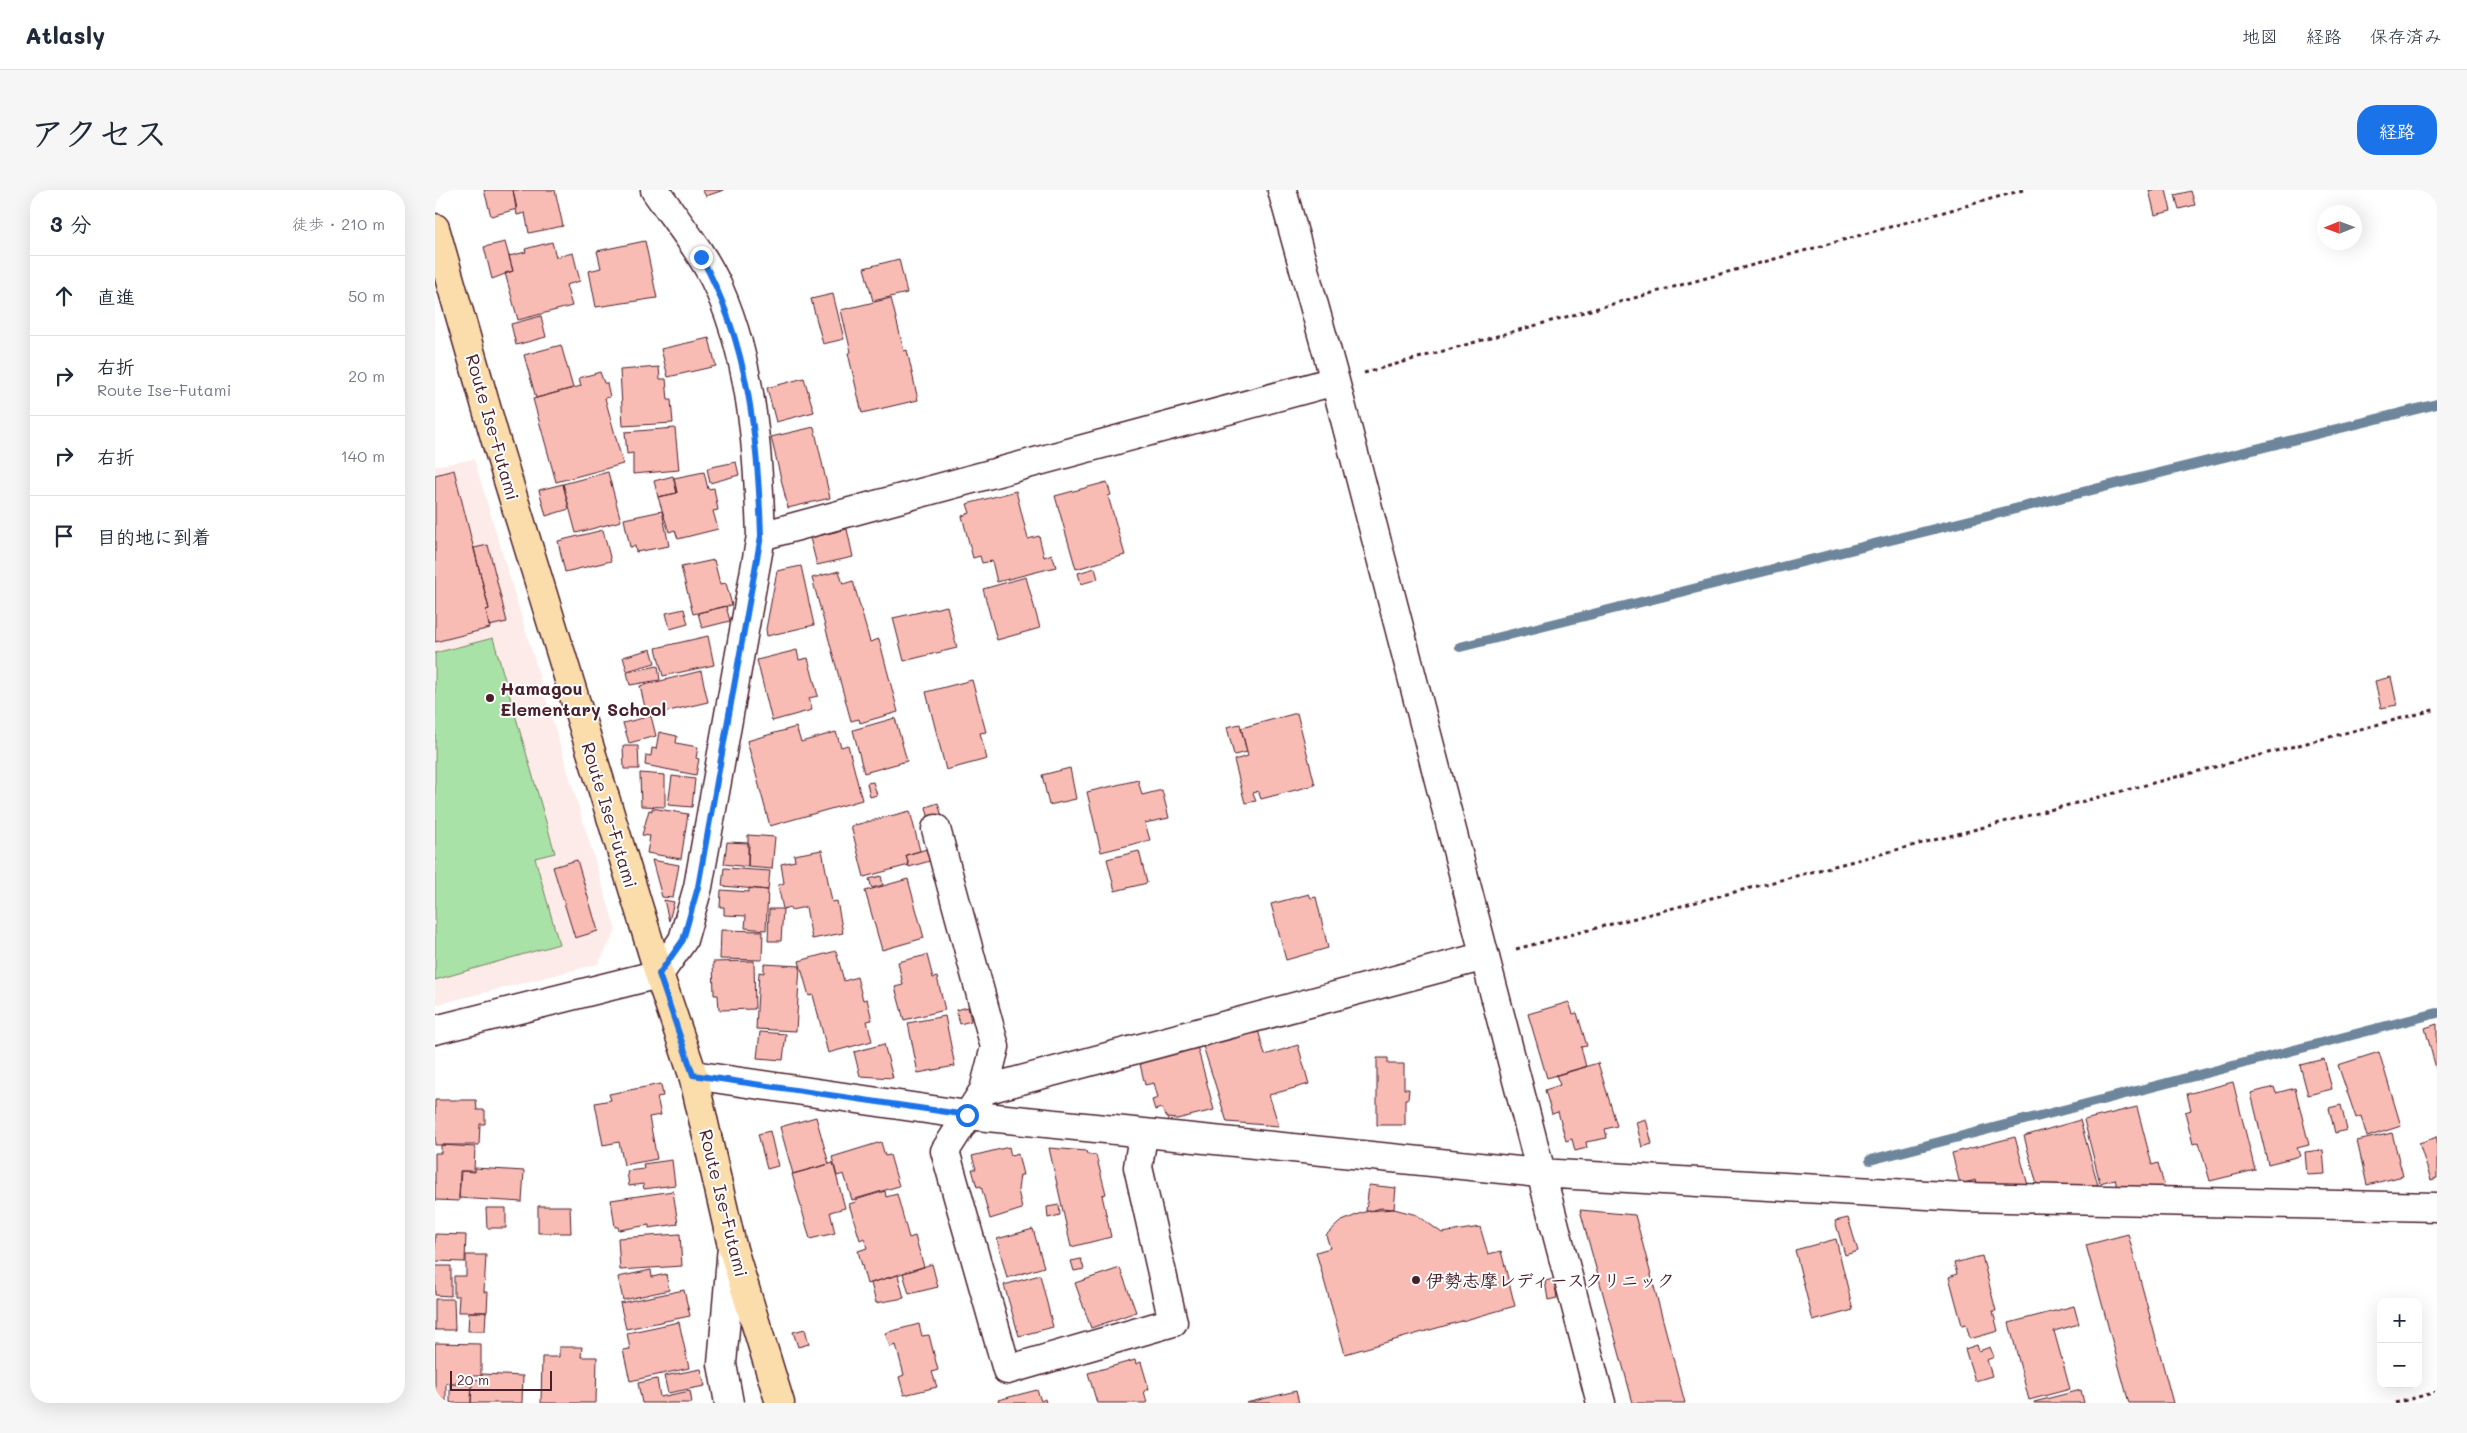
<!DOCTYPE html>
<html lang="ja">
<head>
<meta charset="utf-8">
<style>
  :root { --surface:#fff; --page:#f6f6f7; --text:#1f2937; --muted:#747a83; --line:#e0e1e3; --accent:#1a73e8 }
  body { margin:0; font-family:Mali,"Klee One",sans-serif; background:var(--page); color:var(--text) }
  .controls { position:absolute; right:15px; bottom:15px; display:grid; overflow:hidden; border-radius:10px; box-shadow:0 5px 20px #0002 }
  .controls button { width:45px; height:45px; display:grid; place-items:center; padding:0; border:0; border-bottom:1px solid var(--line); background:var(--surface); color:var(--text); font:25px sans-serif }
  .compass { position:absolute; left:1882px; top:15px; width:45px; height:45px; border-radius:50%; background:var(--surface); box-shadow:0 5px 20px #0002; rotate:269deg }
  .scale { position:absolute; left:15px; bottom:12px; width:102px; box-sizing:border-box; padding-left:5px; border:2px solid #4a1f2b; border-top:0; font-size:14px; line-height:18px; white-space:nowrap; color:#4a1f2b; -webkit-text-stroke:4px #fff; paint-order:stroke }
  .stop { position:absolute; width:15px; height:15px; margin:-11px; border:4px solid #1a73e8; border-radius:50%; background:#fff }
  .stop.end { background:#1a73e8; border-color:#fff; box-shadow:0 1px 5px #0008 }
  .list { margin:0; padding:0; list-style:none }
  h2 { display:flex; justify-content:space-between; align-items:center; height:65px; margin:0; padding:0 20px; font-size:21px }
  h2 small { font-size:16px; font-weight:400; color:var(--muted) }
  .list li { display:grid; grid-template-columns:32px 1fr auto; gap:15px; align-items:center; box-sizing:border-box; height:80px; padding:0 20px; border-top:1px solid var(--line) }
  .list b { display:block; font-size:19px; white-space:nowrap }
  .list p { margin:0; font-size:16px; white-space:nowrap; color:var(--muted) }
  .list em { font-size:16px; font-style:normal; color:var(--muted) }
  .icon { flex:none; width:28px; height:28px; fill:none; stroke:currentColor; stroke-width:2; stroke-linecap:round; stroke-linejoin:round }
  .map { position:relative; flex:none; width:2002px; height:1213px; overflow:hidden; border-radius:20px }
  header { display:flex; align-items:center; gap:30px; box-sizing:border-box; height:70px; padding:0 25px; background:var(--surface); border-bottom:1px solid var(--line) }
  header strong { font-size:24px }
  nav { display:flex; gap:28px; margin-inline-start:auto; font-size:18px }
  .intro { display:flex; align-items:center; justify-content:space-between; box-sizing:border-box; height:120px; padding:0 30px }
  h1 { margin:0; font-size:35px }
  .button { padding:12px 22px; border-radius:20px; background:var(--accent); color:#fff; font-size:18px; font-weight:700 }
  main { display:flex; gap:30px; padding:0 30px }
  aside { flex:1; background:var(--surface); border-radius:20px; box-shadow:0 5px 20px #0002 }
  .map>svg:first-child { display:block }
  .built { fill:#fdebe9 }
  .green { fill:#a9e2a6; stroke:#7a8068 }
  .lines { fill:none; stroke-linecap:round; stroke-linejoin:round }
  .stream { stroke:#6e869c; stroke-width:10 }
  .building { fill:#f8bcb5; stroke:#4a1f2b }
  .minor-casing { stroke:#4a1f2b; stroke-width:31 }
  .major-casing { stroke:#4a1f2b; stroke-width:31 }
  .path { stroke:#4a1f2b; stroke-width:3; stroke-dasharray:4 4; stroke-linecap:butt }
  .minor { stroke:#fff; stroke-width:28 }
  .major { stroke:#faddab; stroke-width:28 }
  .route { stroke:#1a73e8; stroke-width:6 }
  .poi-dot { fill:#4a1f2b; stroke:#fff; stroke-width:2 }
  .labels { text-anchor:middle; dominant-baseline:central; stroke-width:4; stroke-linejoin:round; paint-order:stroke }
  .street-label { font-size:18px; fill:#4a1f2b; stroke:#fff }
  .poi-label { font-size:18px; font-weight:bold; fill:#4a1f2b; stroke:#fff; text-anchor:start }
</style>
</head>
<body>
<header>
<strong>Atlasly</strong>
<nav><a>地図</a><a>経路</a><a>保存済み</a></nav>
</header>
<div class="intro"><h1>アクセス</h1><a class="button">経路</a></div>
<main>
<aside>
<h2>3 分<small>徒歩 · 210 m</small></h2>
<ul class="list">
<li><svg class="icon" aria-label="ahead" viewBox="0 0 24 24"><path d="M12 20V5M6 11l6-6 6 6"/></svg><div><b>直進</b></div><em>50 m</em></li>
<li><svg class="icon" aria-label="right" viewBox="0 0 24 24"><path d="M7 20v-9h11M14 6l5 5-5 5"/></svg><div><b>右折</b><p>Route Ise-Futami</p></div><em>20 m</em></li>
<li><svg class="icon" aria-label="right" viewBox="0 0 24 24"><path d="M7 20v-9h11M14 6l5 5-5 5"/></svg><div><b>右折</b></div><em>140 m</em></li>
<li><svg class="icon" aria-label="arrive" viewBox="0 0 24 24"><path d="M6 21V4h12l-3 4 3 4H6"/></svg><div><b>目的地に到着</b></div></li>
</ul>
</aside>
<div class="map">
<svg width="2002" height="1213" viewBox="0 0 2002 1213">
  <rect width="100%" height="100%" fill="#fff"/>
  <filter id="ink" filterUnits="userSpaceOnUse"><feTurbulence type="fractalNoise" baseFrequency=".02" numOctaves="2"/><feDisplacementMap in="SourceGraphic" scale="10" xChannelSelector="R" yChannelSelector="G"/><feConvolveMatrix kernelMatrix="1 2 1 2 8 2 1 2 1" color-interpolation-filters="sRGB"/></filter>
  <g filter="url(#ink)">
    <path class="built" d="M 39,269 L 181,741 L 163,774 L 0,815 L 0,276 Z"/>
    <path class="green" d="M 58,448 L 120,663 L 100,668 L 124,754 L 0,790 L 0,463 Z"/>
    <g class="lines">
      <path class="stream" d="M 1025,457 L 2002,214
        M 1435,970 L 2002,823"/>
    </g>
    <path class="building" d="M 49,0 L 78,0 L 82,19 L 56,26 Z
      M 78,0 L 120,0 L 128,36 L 94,43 L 90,23 L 82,25 Z
      M 267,0 L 289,0 L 271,6 Z
      M 1714,0 L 1731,0 L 1736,21 L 1720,25 Z
      M 1756,1 L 1760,15 L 1744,19 L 1740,5 Z
      M 210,51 L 222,108 L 161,117 L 154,81 L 166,78 L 162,61 Z
      M 70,52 L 78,81 L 57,89 L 49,57 Z
      M 117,52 L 121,67 L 138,63 L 145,91 L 131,95 L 137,116 L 83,130 L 70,83 L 78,81 L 74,66 L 91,62 L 90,59 Z
      M 464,69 L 472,103 L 438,111 L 429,78 Z
      M 398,104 L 409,149 L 388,154 L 376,109 Z
      M 456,108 L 469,161 L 472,160 L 483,210 L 427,223 L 413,163 L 416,162 L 406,120 Z
      M 106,126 L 111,147 L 81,155 L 76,134 Z
      M 274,148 L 281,176 L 233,187 L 226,159 Z
      M 126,155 L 138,198 L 101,208 L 89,165 Z
      M 224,177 L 225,189 L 231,189 L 233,210 L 236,210 L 238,233 L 188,236 L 185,180 Z
      M 165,182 L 169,193 L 172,193 L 175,207 L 170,208 L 188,274 L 121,292 L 98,209 L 146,196 L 144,188 Z
      M 369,188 L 379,222 L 341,232 L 332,198 Z
      M 379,237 L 395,308 L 353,318 L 336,247 Z
      M 240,238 L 244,280 L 198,284 L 198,263 L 192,264 L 190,242 Z
      M 301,272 L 304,285 L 275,293 L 272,278 Z
      M 19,280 L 54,419 L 51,420 L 55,438 L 0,452 L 0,285 Z
      M 173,282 L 186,331 L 141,343 L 128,294 Z
      M 269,282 L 273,299 L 279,298 L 283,320 L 278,321 L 283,339 L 243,349 L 240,340 L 234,342 L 223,307 L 242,303 L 239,288 Z
      M 238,286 L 242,303 L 223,307 L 219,291 Z
      M 672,292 L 676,305 L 673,306 L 690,365 L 641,379 L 620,306 Z
      M 128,294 L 134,319 L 111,326 L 104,300 Z
      M 581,301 L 593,349 L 604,346 L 609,367 L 617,364 L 621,377 L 562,392 L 557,371 L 547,373 L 545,366 L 538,368 L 527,326 L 535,323 L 532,314 Z
      M 227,321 L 234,356 L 201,362 L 200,356 L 195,357 L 189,329 Z
      M 412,339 L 418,367 L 382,375 L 375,348 Z
      M 168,340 L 176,371 L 130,382 L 123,351 Z
      M 53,355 L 72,432 L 54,436 L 51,420 L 54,419 L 39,358 Z
      M 279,370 L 285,394 L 291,393 L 297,415 L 258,424 L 246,377 Z
      M 366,376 L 379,435 L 332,446 L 331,439 L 342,381 Z
      M 660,378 L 663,389 L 646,394 L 643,383 Z
      M 404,381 L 408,394 L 418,391 L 435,452 L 444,449 L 463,522 L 425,533 L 424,529 L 416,531 L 377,388 Z
      M 591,387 L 605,438 L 562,450 L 548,399 Z
      M 291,416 L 295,431 L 267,438 L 263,423 Z
      M 512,416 L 522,458 L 469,471 L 458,428 Z
      M 249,419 L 253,434 L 235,439 L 231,423 Z
      M 273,446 L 279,475 L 228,486 L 221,458 Z
      M 216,459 L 220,473 L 192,481 L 188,467 Z
      M 362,460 L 364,470 L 373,468 L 383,506 L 374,508 L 377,520 L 337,531 L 322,470 Z
      M 223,476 L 225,490 L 195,495 L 192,482 Z
      M 266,481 L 273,512 L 212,526 L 205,496 Z
      M 1956,487 L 1962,515 L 1946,518 L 1940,491 Z
      M 537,490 L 551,542 L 545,543 L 552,569 L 511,580 L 491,502 Z
      M 862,523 L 880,595 L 826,609 L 823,601 L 818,603 L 821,611 L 810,613 L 799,570 L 813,566 L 806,538 Z
      M 216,526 L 221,546 L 194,553 L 188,533 Z
      M 460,528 L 472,571 L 429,583 L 418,540 Z
      M 805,534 L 812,562 L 799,565 L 792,537 Z
      M 361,537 L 366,552 L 401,542 L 406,557 L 413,555 L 427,610 L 335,636 L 312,551 Z
      M 224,542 L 242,546 L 241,553 L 263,557 L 261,568 L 264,569 L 261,585 L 210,575 L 211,565 L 216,566 L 217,558 L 221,559 Z
      M 188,556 L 203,556 L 204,579 L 189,579 Z
      M 635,578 L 641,609 L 614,615 L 607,585 Z
      M 205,583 L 230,585 L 230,617 L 206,616 Z
      M 237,586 L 260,589 L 257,617 L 233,615 Z
      M 703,590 L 707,605 L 727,600 L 734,628 L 710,633 L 715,650 L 666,662 L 652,602 Z
      M 438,592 L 442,605 L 435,607 L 432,593 Z
      M 503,613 L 508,630 L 495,634 L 491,617 Z
      M 217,618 L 253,624 L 246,669 L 212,663 L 215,646 L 207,645 L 214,620 L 217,621 Z
      M 475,621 L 485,661 L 471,665 L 474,675 L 429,687 L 416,636 Z
      M 313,645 L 340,647 L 337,679 L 313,677 Z
      M 292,652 L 314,653 L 313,677 L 289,674 Z
      M 492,659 L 495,671 L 474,677 L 471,665 Z
      M 387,660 L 397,712 L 402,711 L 408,743 L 377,749 L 371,717 L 356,720 L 355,717 L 348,719 L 343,695 L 349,693 L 346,674 L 360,671 L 359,665 Z
      M 704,661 L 712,693 L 680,701 L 672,669 Z
      M 142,670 L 163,741 L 140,748 L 118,677 Z
      M 217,670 L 244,675 L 238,708 L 227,707 Z
      M 289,678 L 335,681 L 333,700 L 287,696 Z
      M 446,686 L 448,695 L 437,698 L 434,689 Z
      M 473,689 L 489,748 L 447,760 L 430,701 Z
      M 314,698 L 333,700 L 331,740 L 310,738 L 311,726 L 289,725 L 289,717 L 285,717 L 286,700 L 314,702 Z
      M 874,704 L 876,708 L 881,707 L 893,758 L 851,770 L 836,714 Z
      M 229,710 L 239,712 L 234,731 Z
      M 334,719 L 348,719 L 346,751 L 333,751 Z
      M 286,740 L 328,741 L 327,770 L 285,769 Z
      M 401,761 L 409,791 L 422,787 L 428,810 L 432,809 L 437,830 L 432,831 L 437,851 L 393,863 L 378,805 L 374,806 L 364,771 Z
      M 492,765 L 498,788 L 502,787 L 510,820 L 469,830 L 460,797 L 468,795 L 463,772 Z
      M 319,771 L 320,819 L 284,820 L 283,805 L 279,805 L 278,772 Z
      M 329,774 L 365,776 L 361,841 L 321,839 L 324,782 L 329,783 Z
      M 1134,812 L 1138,824 L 1142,823 L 1152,856 L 1146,857 L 1151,877 L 1112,888 L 1093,824 Z
      M 533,817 L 536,831 L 525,834 L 521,820 Z
      M 510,826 L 520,876 L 483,883 L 473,833 Z
      M 2002,834 L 2002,882 L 1990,838 Z
      M 823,840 L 830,865 L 863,855 L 874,894 L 834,905 L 844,936 L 792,932 L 768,856 Z
      M 325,842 L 351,844 L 348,870 L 322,868 Z
      M 449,854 L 458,888 L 425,886 L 419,862 Z
      M 762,856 L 779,920 L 742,929 L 732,928 L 726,918 L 720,920 L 717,910 L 723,908 L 719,893 L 710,895 L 704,870 Z
      M 1944,862 L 1966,936 L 1932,947 L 1926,926 L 1921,928 L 1903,875 Z
      M 942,868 L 953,868 L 953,874 L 969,874 L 969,899 L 974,899 L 973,909 L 970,909 L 970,935 L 942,935 Z
      M 1889,869 L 1897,899 L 1873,905 L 1865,875 Z
      M 1163,873 L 1182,936 L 1170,939 L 1172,948 L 1151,952 L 1152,958 L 1140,961 L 1137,949 L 1131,951 L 1123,922 L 1117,924 L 1110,900 L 1125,895 L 1121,885 Z
      M 1798,892 L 1820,980 L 1775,991 L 1764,952 L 1758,954 L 1750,922 L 1756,920 L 1752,904 Z
      M 226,894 L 228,906 L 222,907 L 226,925 L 214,927 L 222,969 L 189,975 L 184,952 L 168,955 L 160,913 L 176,910 L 174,904 Z
      M 1839,897 L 1841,903 L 1860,898 L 1874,955 L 1862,958 L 1865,966 L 1833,974 L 1816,903 Z
      M 0,910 L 41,910 L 42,920 L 50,920 L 50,934 L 45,934 L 44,955 L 0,955 Z
      M 1906,915 L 1912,940 L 1900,943 L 1894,918 Z
      M 1702,917 L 1717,975 L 1723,973 L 1730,999 L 1682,998 L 1680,989 L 1665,993 L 1649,930 Z
      M 381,927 L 394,974 L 358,984 L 345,937 Z
      M 1211,929 L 1217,954 L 1207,957 L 1201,932 Z
      M 1645,930 L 1663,995 L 1602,995 L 1589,946 Z
      M 335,941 L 343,976 L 332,979 L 323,944 Z
      M 1957,943 L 1968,986 L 1932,995 L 1922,951 Z
      M 1580,947 L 1594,999 L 1552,994 L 1543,996 L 1541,990 L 1525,994 L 1517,963 Z
      M 2002,947 L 2002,988 L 1996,990 L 1984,953 Z
      M 446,952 L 450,966 L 455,965 L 464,996 L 417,1010 L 409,984 L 402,986 L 397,967 Z
      M 6,955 L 40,957 L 39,981 L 25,981 L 24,1011 L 0,1010 L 0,963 L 6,963 Z
      M 574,957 L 576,966 L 583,964 L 588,985 L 585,985 L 583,1000 L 587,1019 L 555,1029 L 546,996 L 542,997 L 537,979 L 541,979 L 537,966 Z
      M 614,958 L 651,961 L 652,964 L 661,965 L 671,1004 L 667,1005 L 676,1047 L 636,1057 Z
      M 1888,960 L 1890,984 L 1872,985 L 1870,962 Z
      M 237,970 L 240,995 L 209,999 L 208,994 L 194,996 L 192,981 L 209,979 L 208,974 Z
      M 398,973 L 410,1018 L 395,1022 L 400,1043 L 375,1049 L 357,984 Z
      M 40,978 L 89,981 L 87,1012 L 24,1008 L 26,981 L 40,982 Z
      M 934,995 L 961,998 L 959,1019 L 931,1021 Z
      M 238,1001 L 243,1034 L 214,1038 L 214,1035 L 184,1040 L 183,1037 L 180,1037 L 176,1010 Z
      M 450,1001 L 451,1007 L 462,1004 L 474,1048 L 480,1046 L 489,1077 L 432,1094 L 423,1061 L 432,1058 L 429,1048 L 425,1050 L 414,1014 L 421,1012 L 420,1010 Z
      M 624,1015 L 625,1025 L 613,1028 L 612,1017 Z
      M 103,1016 L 135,1016 L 136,1043 L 103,1043 Z
      M 51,1018 L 71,1018 L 71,1038 L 52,1038 Z
      M 946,1018 L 959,1019 L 982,1025 L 1007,1043 L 1045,1037 L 1053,1064 L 1066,1061 L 1080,1116 L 910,1164 L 881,1062 L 895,1058 L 891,1045 L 905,1032 L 926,1023 Z
      M 1145,1020 L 1200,1025 L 1250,1213 L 1198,1213 Z
      M 1413,1028 L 1423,1061 L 1410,1065 L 1400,1031 Z
      M 598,1039 L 609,1077 L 572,1088 L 562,1049 Z
      M 0,1044 L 31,1045 L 30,1072 L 0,1071 Z
      M 245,1044 L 247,1076 L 185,1080 L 183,1048 Z
      M 1693,1044 L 1738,1213 L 1694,1213 L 1651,1055 Z
      M 1401,1049 L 1418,1120 L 1378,1131 L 1360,1060 Z
      M 31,1065 L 51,1065 L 49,1102 L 53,1102 L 52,1122 L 23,1122 L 24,1106 L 19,1106 L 19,1086 L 31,1086 Z
      M 1547,1066 L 1561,1121 L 1558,1121 L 1563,1141 L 1535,1149 L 1531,1134 L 1527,1135 L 1514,1087 L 1522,1084 L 1519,1073 Z
      M 646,1069 L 649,1079 L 639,1081 L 636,1071 Z
      M 497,1074 L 503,1097 L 474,1104 L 468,1083 Z
      M 0,1076 L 16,1076 L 16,1106 L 0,1105 Z
      M 685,1078 L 701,1122 L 656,1138 L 640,1093 Z
      M 216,1080 L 217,1087 L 231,1084 L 234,1100 L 188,1110 L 183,1087 Z
      M 463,1085 L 469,1108 L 441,1113 L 436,1093 Z
      M 605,1085 L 618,1137 L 584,1146 L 569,1095 Z
      M 1119,1089 L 1122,1108 L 1113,1110 L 1110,1091 Z
      M 249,1100 L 255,1126 L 191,1139 L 185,1113 Z
      M 0,1109 L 19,1109 L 20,1140 L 0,1140 Z
      M 1639,1116 L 1644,1134 L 1619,1141 L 1635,1199 L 1594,1210 L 1574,1133 Z
      M 34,1122 L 51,1122 L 50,1141 L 33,1141 Z
      M 244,1132 L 254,1178 L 195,1191 L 188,1160 L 195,1159 L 192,1143 Z
      M 484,1134 L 487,1146 L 494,1145 L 503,1180 L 497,1182 L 502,1197 L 469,1205 L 464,1187 L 469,1185 L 461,1155 L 455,1157 L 450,1143 Z
      M 370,1139 L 374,1154 L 363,1157 L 358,1142 Z
      M 0,1153 L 46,1154 L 46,1186 L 33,1186 L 33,1193 L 11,1193 L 11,1213 L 0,1213 Z
      M 1542,1155 L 1544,1161 L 1555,1157 L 1559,1167 L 1552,1170 L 1557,1186 L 1540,1191 L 1530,1159 Z
      M 124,1157 L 147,1157 L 146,1167 L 162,1167 L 161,1213 L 106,1213 L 107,1167 L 124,1167 Z
      M 700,1170 L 701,1174 L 706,1172 L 714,1199 L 709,1201 L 712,1213 L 662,1213 L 653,1183 Z
      M 266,1179 L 270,1196 L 233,1203 L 229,1186 Z
      M 47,1184 L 88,1186 L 87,1213 L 36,1213 L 37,1189 L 47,1190 Z
      M 222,1189 L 225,1207 L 255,1201 L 257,1213 L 207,1213 L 203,1193 Z
      M 15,1194 L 37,1195 L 36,1213 L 15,1213 Z
      M 602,1200 L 606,1211 L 610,1209 L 611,1213 L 564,1213 L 563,1210 Z
      M 1646,1200 L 1649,1213 L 1599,1213 L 1599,1212 Z
      M 861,1201 L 864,1213 L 811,1213 Z"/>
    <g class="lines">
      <defs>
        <path id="minor" d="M 847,0 L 900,191 L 1166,1213
          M 326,346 L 900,191
          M 501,639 L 560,857 L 549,900 L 510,961 L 572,1180 L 738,1132 L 703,977 L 708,945
          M 0,840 L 224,784 L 248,750 L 263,697 L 326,346 C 323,264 318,176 284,99 C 269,64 242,32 220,0
          M 258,885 L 532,925 L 1104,983 L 1528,1007 L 2002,1017
          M 549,900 L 1050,766
          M 294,1213 L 287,1174 L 297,1056"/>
        <path id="major" d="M 0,38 L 60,248 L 224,784 L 258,885 L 297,1056 L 345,1213"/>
      </defs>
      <use href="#minor" class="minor-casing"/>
      <use href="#major" class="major-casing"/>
      <path class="path" d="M 929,183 L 1588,0
        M 1081,759 L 2002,519
        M 1960,1213 L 2002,1202"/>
      <use href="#minor" class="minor"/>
      <use href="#major" class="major"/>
    </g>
  </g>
  <g class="lines" filter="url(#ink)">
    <path class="route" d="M 266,67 C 314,153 323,250 326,346 L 263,697 L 248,750 L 224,784 L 258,885 L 532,925"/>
  </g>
  <g class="poi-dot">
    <circle cx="55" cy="508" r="5"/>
    <circle cx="981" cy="1090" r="5"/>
  </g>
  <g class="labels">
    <g class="street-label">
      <text transform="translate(58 237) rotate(74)">Route Ise-Futami</text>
      <text transform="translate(175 625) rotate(73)">Route Ise-Futami</text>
      <text transform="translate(289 1013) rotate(76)">Route Ise-Futami</text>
    </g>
    <g class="poi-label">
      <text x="65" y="498">Hamagou<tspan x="65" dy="21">Elementary School</tspan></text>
      <text x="991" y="1090">伊勢志摩レディースクリニック</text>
    </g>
  </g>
</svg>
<div class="controls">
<button>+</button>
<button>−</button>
</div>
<svg class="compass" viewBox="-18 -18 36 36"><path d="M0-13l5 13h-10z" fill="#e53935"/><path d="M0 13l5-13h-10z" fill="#747a83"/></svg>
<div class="scale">20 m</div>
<div class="stop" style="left:532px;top:925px"></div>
<div class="stop end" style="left:266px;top:67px"></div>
</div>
</main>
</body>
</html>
